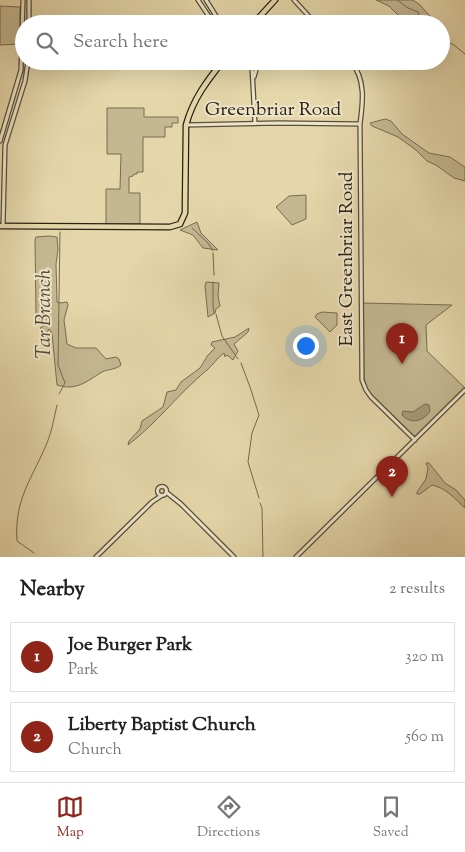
<!DOCTYPE html>
<html lang="en">
<head>
<meta charset="utf-8">
<style>
  :root { --surface:#fff; --page:#f2f2f2; --text:#222; --muted:#767676; --line:#e0e0e0; --accent:#8f2418 }
  body { margin:0; font-family:"Sorts Mill Goudy",serif; background:var(--page); color:var(--text) }
  .you { position:absolute; left:305px; top:345px; width:18px; height:18px; margin:-12px; border:4px solid #fff; border-radius:50%; background:#1a73e8; box-shadow:0 0 0 8px #1a73e833 }
  .badge { display:grid; place-items:center; width:32px; height:32px; border-radius:50%; background:var(--accent); color:#fff; font-size:16px; font-weight:700 }
  .pin { position:absolute; translate:-50% -41px; filter:drop-shadow(0 1px 2px #0008) }
  .pin::after { content:''; position:absolute; top:26px; width:18px; height:15px; background:inherit; clip-path:polygon(0 0,100% 0,50% 100%) }
  .list { margin:0; padding:0; list-style:none }
  h2 { display:flex; justify-content:space-between; align-items:center; height:65px; margin:0; padding:0 20px; font-size:21px }
  h2 small { font-size:16px; font-weight:400; color:var(--muted) }
  .list li { display:grid; grid-template-columns:32px 1fr auto; gap:15px; align-items:center; box-sizing:border-box; height:70px; margin:0 10px 10px; padding:0 10px; border:1px solid var(--line); border-radius:0px }
  .list b { display:block; font-size:19px; white-space:nowrap }
  .list p { margin:0; font-size:16px; white-space:nowrap; color:var(--muted) }
  .list em { font-size:16px; font-style:normal; color:var(--muted) }
  .icon { flex:none; width:28px; height:28px; fill:none; stroke:currentColor; stroke-width:2; stroke-linecap:round; stroke-linejoin:round }
  .map { position:relative; flex:none; width:465px; height:557px; overflow:hidden }
  .search { position:absolute; background:var(--surface); box-shadow:0 5px 20px #0002; left:15px; right:15px; top:15px; height:55px; display:flex; align-items:center; gap:12px; box-sizing:border-box; padding:0 18px; border-radius:28px; color:var(--muted); font-size:19px }
  .sheet { height:225px; background:var(--surface) }
  nav { display:flex; justify-content:space-around; align-items:center; box-sizing:border-box; height:70px; border-top:1px solid var(--line); background:var(--surface); font-size:14px; color:var(--muted) }
  nav a { display:grid; justify-items:center; gap:2px }
  nav .on { color:var(--accent) }
  .map>svg:first-child { display:block }
  .green { fill:#c5b891; stroke:#766c54 }
  .water { fill:#a59978; stroke:#736951 }
  .lines { fill:none; stroke-linecap:round; stroke-linejoin:round }
  .stream { stroke:#736951; stroke-width:1 }
  .minor-casing { stroke:#574e3b; stroke-width:5.5 }
  .major-casing { stroke:#282016; stroke-width:7 }
  .minor { stroke:#eee5c8; stroke-width:3 }
  .major { stroke:#e5d7aa; stroke-width:4.5 }
  .labels { text-anchor:middle; dominant-baseline:central; stroke-width:4; stroke-linejoin:round; paint-order:stroke }
  .street-label { font-size:19px; fill:#282016; stroke:#eee5c8 }
  .water-label { font-size:20px; font-style:italic; fill:#544a38; stroke:#eee5c8 }
</style>
</head>
<body>
<div class="map">
<svg width="465" height="557" viewBox="0 0 465 557">
  <rect width="100%" height="100%" fill="#e5d7aa"/>
  <filter id="stains"><feTurbulence type="fractalNoise" baseFrequency=".004" numOctaves="4"/><feColorMatrix values="0 0 0 0 .2 0 0 0 0 .09 0 0 0 0 .02 0 0 0 .5 -.17"/></filter>
  <radialGradient id="worn" r=".72"><stop offset=".6" stop-color="#630" stop-opacity="0"/><stop offset="1" stop-color="#630" stop-opacity=".3"/></radialGradient>
  <path class="green" d="M 376,0 L 413,0 L 420,5 L 437,24 L 410,24 L 396,13 L 389,6 Z
    M 0,6 L 20,7 L 20,44 L 0,45 Z
    M 107,108 L 144,108 L 144,117 L 178,117 L 178,123 L 172,123 L 172,127 L 165,127 L 165,137 L 143,137 L 143,172 L 137,172 L 137,174 L 134,174 L 133,176 L 129,177 L 129,193 L 140,193 L 140,224 L 106,224 L 106,189 L 120,189 L 121,154 L 107,154 Z
    M 385,119 L 391,121 L 402,134 L 429,153 L 450,157 L 465,167 L 465,181 L 454,178 L 436,165 L 427,161 L 416,150 L 398,137 L 372,126 L 370,123 Z
    M 306,195 L 306,219 L 292,225 L 276,207 L 289,196 Z
    M 197,222 L 201,233 L 218,250 L 203,248 L 193,235 L 180,230 Z
    M 49,236 L 57,237 L 58,249 L 56,264 L 57,302 L 60,303 L 67,302 L 68,305 L 64,320 L 67,344 L 76,348 L 96,348 L 106,359 L 116,357 L 119,359 L 121,365 C 115,370 108,369 102,372 C 86,382 76,391 57,385 L 52,334 L 49,329 L 46,334 L 40,328 L 45,325 L 41,322 L 36,313 L 35,240 L 36,237 Z
    M 206,282 L 219,283 L 218,296 L 220,306 L 216,309 L 215,313 L 208,317 L 205,286 Z
    M 363,303 L 452,305 L 426,325 L 427,351 L 465,388 L 416,436 L 413,436 L 367,390 L 364,377 Z
    M 322,312 L 337,313 L 337,325 L 330,332 L 315,317 L 317,314 Z
    M 249,328 L 248,332 L 234,344 L 238,351 L 233,360 L 227,355 L 225,357 L 224,353 C 218,357 213,365 207,370 C 179,393 157,423 128,445 L 129,441 L 140,429 L 142,421 L 163,407 L 167,392 L 176,390 L 181,382 L 200,368 L 208,355 L 215,348 L 211,345 L 212,342 L 235,337 Z
    M 426,463 L 429,463 L 445,483 L 456,490 L 465,500 L 465,508 C 454,498 446,488 432,485 L 420,494 L 417,494 L 417,492 L 426,479 L 428,468 Z"/>
  <path class="water" d="M 425,404 L 429,405 L 430,411 C 424,421 411,425 402,415 L 403,411 L 413,412 Z"/>
  <g class="lines">
    <path class="stream" d="M 397,0 L 408,8 L 418,12 L 419,17 L 424,24
      M 441,39 L 454,45 L 465,54
      M 192,228 L 208,243 L 213,251
      M 213,253 L 214,275
      M 213,282 L 213,305 L 214,313
      M 216,314 L 222,336 L 238,359
      M 241,363 L 250,387 L 259,415 L 252,433 L 248,462 L 259,498
      M 59,394 L 65,383 L 58,365 L 60,232
      M 260,503 L 262,508 L 263,557
      M 34,553 L 17,541 C 14,499 32,479 47,443 C 52,431 54,418 57,405"/>
    <defs>
      <path id="minor" d="M 198,0 L 214,24
        M 206,0 L 221,24
        M 294,0 L 316,24
        M 29,24 L 29,0
        M 250,61 L 252,68 L 255,123
        M 351,61 C 366,80 363,102 360,124 L 362,380 L 366,390 L 371,397 L 415,440
        M 254,77 L 256,70 L 254,61
        M 186,125 L 279,123 L 360,124
        M 0,141 L 21,70 L 23,0
        M 3,226 L 5,145 L 25,81 L 28,61
        M157.5 491a4.5 4.5 0 1 1 9 0a4.5 4.5 0 1 1-9 0Z
        M 166,492 L 181,504 L 234,557
        M 96,557 L 152,502 L 161,496
        M 296,557 L 465,390"/>
      <path id="major" d="M 253,24 L 275,0
        M 0,226 L 170,227 L 180,224 L 185,213 L 186,125 C 193,99 207,81 223,61"/>
    </defs>
    <use href="#minor" class="minor-casing"/>
    <use href="#major" class="major-casing"/>
    <use href="#minor" class="minor"/>
    <use href="#major" class="major"/>
  </g>
  <g class="labels">
    <g class="street-label">
      <text x="273" y="110">Greenbriar Road</text>
      <text transform="translate(347 259) rotate(-90)">East Greenbriar Road</text>
    </g>
    <g class="water-label">
      <text transform="translate(45 314) rotate(-90)">Tar Branch</text>
    </g>
  </g>
  <rect width="100%" height="100%" filter="url(#stains)"/>
  <rect width="100%" height="100%" fill="url(#worn)"/>
</svg>
<div class="you"></div>
<div class="pin badge" style="left:402px;top:364px">1</div>
<div class="pin badge" style="left:392px;top:497px">2</div>
<div class="search"><svg class="icon" aria-label="search" viewBox="0 0 24 24"><circle cx="10" cy="10" r="6"/><path d="M15 15l6 6"/></svg>Search here</div>
</div>
<section class="sheet">
<h2>Nearby<small>2 results</small></h2>
<ul class="list">
<li><span class="badge">1</span><div><b>Joe Burger Park</b><p>Park</p></div><em>320 m</em></li>
<li><span class="badge">2</span><div><b>Liberty Baptist Church</b><p>Church</p></div><em>560 m</em></li>
</ul>
</section>
<nav>
<a class="on"><svg class="icon" aria-label="map" viewBox="0 0 24 24"><path d="M3 6l6-2 6 2 6-2v14l-6 2-6-2-6 2zM9 4v14M15 6v14"/></svg>Map</a>
<a><svg class="icon" aria-label="directions" viewBox="0 0 24 24"><path d="M12 3l9 9-9 9-9-9zM9 14v-3h6M13 9l2 2-2 2"/></svg>Directions</a>
<a><svg class="icon" aria-label="saved" viewBox="0 0 24 24"><path d="M7 4h10v16l-5-4-5 4z"/></svg>Saved</a>
</nav>
</body>
</html>
